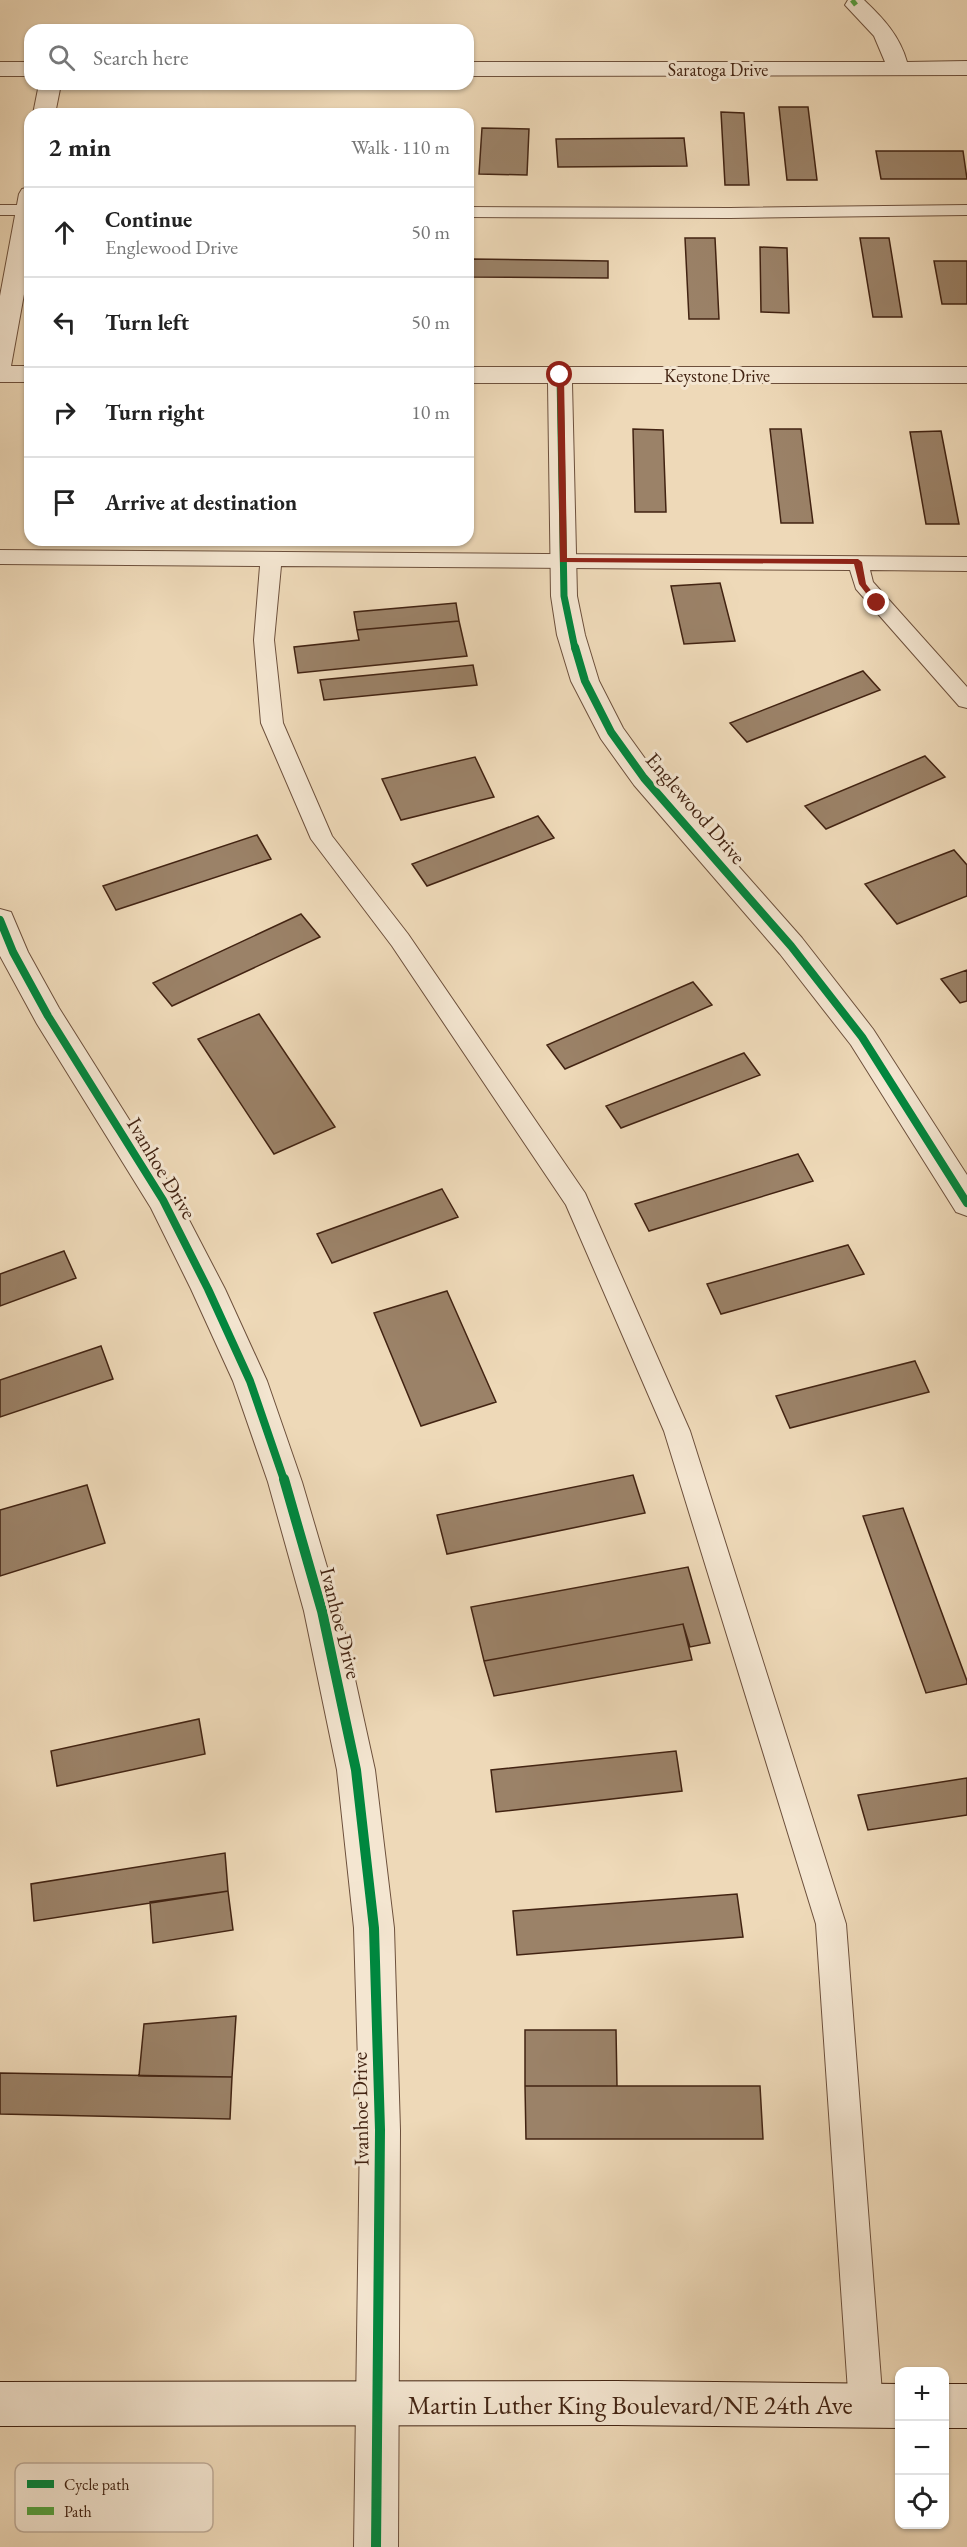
<!DOCTYPE html>
<html lang="en">
<head>
<meta charset="utf-8">
<style>
  :root { --surface:#fff; --page:#f6f6f6; --text:#222; --muted:#767676; --line:#e0e0e0 }
  body { margin:0; font-family:"EB Garamond",serif; background:var(--page); color:var(--text) }
  .controls { position:absolute; right:18px; bottom:18px; display:grid; overflow:hidden; border-radius:12px; box-shadow:0 2px 4px #0004 }
  .controls button { width:54px; height:54px; display:grid; place-items:center; padding:0; border:0; border-bottom:2px solid var(--line); background:var(--surface); color:var(--text); font:30px sans-serif }
  .stop { position:absolute; width:18px; height:18px; margin:-14px; border:4px solid #8f2418; border-radius:50%; background:#fff }
  .stop.end { background:#8f2418; border-color:#fff; box-shadow:0 2px 6px #0008 }
  .list { margin:0; padding:0; list-style:none }
  h2 { display:flex; justify-content:space-between; align-items:center; height:78px; margin:0; padding:0 24px; font-size:26px }
  h2 small { font-size:20px; font-weight:400; color:var(--muted) }
  .list li { display:grid; grid-template-columns:39px 1fr auto; gap:18px; align-items:center; box-sizing:border-box; height:90px; padding:0 24px; border-top:2px solid var(--line) }
  .list b { display:block; font-size:22px; white-space:nowrap }
  .list p { margin:0; font-size:20px; white-space:nowrap; color:var(--muted) }
  .list em { font-size:20px; font-style:normal; color:var(--muted) }
  .icon { flex:none; width:33px; height:33px; fill:none; stroke:currentColor; stroke-width:2; stroke-linecap:round; stroke-linejoin:round }
  .map { position:relative; flex:none; width:967px; height:2547px; overflow:hidden }
  .search { position:absolute; background:var(--surface); box-shadow:0 2px 4px #0004; left:24px; top:24px; width:450px; height:66px; display:flex; align-items:center; gap:15px; box-sizing:border-box; padding:0 21px; border-radius:18px; color:var(--muted); font-size:22px }
  .panel { position:absolute; background:var(--surface); box-shadow:0 2px 4px #0004; left:24px; top:108px; width:450px; height:438px; border-radius:18px }
  .map>svg:first-child { display:block }
  .building { fill:#9b8268; stroke:#422312; stroke-width:1.5 }
  .lines { fill:none; stroke-linecap:round; stroke-linejoin:round }
  .service-casing { stroke:#6d503c; stroke-width:2 }
  .minor-casing { stroke:#6d503c; stroke-width:2 }
  .secondary-casing { stroke:#422312; stroke-width:2 }
  .service { fill:#f4e6d1; fill-rule:evenodd }
  .minor { fill:#f4e6d1; fill-rule:evenodd }
  .secondary { fill:#f4e6d1; fill-rule:evenodd }
  .quiet { stroke:#55a23f; stroke-width:5; stroke-dasharray:11 5; stroke-linecap:butt }
  .cycleway-far2-casing { stroke:#f4e6d1; stroke-width:10 }
  .cycleway-far1-casing { stroke:#f4e6d1; stroke-width:12 }
  .cycleway-casing { stroke:#f4e6d1; stroke-width:14 }
  .cycleway-far2 { stroke:#00873e; stroke-width:7 }
  .cycleway-far1 { stroke:#00873e; stroke-width:8 }
  .cycleway { stroke:#00873e; stroke-width:10 }
  .route { fill:#8f2418 }
  .labels { text-anchor:middle; dominant-baseline:central; stroke-width:6; stroke-linejoin:round; paint-order:stroke }
  .far-street-label { font-size:18px; fill:#422312; stroke:#f4e6d1 }
  .street-label { font-size:21px; fill:#422312; stroke:#f4e6d1 }
  .near-street-label { font-size:26px; fill:#422312; stroke:#f4e6d1 }
  .key { fill:#f4e6d1; stroke:#bfac98; stroke-width:1.5 }
  .key-label { font-size:16px; fill:#422312 }
</style>
</head>
<body>
<div class="map">
<svg width="967" height="2547" viewBox="0 0 967 2547">
  <rect width="100%" height="100%" fill="#eed9b8"/>
  <filter id="stains"><feTurbulence type="fractalNoise" baseFrequency=".00333" numOctaves="4"/><feColorMatrix values="0 0 0 0 .2 0 0 0 0 .09 0 0 0 0 .02 0 0 0 .5 -.17"/></filter>
  <radialGradient id="worn" r=".72"><stop offset=".6" stop-color="#630" stop-opacity="0"/><stop offset="1" stop-color="#630" stop-opacity=".3"/></radialGradient>
  <path class="building" d="M 779,107 L 808,107 L 817,180 L 787,180 Z
    M 374,111 L 400,111 L 400,114 L 373,114 Z
    M 721,112 L 744,113 L 749,185 L 725,185 Z
    M 482,128 L 529,129 L 527,175 L 479,174 Z
    M 684,138 L 687,166 L 558,167 L 556,139 Z
    M 876,151 L 963,151 L 967,179 L 881,179 Z
    M 685,238 L 715,238 L 719,319 L 689,319 Z
    M 860,238 L 889,238 L 902,317 L 873,317 Z
    M 760,247 L 787,248 L 789,313 L 761,312 Z
    M 472,259 L 608,261 L 608,278 L 471,277 Z
    M 934,261 L 967,261 L 967,304 L 942,304 Z
    M 633,429 L 663,430 L 666,512 L 635,512 Z
    M 770,429 L 801,429 L 813,523 L 781,523 Z
    M 941,431 L 959,524 L 926,524 L 910,432 Z
    M 720,583 L 735,641 L 684,644 L 671,586 Z
    M 456,603 L 459,621 L 357,630 L 354,612 Z
    M 459,621 L 467,656 L 298,673 L 294,647 L 359,640 L 357,630 Z
    M 473,665 L 477,685 L 324,700 L 320,680 Z
    M 863,671 L 880,690 L 747,742 L 730,723 Z
    M 925,756 L 945,777 L 826,829 L 805,806 Z
    M 475,757 L 494,797 L 401,820 L 382,779 Z
    M 538,816 L 554,838 L 427,886 L 412,864 Z
    M 257,835 L 271,859 L 116,910 L 103,886 Z
    M 954,850 L 967,865 L 967,896 L 897,924 L 865,884 Z
    M 301,914 L 320,937 L 172,1006 L 153,983 Z
    M 967,970 L 967,1001 L 960,1003 L 941,979 Z
    M 693,982 L 712,1005 L 565,1069 L 547,1045 Z
    M 259,1014 L 335,1127 L 274,1154 L 198,1039 Z
    M 744,1053 L 760,1075 L 621,1128 L 606,1106 Z
    M 798,1154 L 813,1181 L 649,1231 L 635,1204 Z
    M 442,1189 L 458,1217 L 332,1263 L 317,1234 Z
    M 848,1245 L 864,1274 L 721,1314 L 707,1284 Z
    M 64,1251 L 76,1278 L 0,1306 L 0,1274 Z
    M 447,1291 L 496,1402 L 421,1426 L 374,1313 Z
    M 101,1346 L 113,1379 L 0,1417 L 0,1380 Z
    M 915,1361 L 929,1392 L 790,1428 L 776,1396 Z
    M 633,1475 L 645,1513 L 447,1554 L 437,1515 Z
    M 87,1485 L 105,1543 L 0,1576 L 0,1510 Z
    M 903,1508 L 967,1681 L 967,1684 L 926,1693 L 863,1516 Z
    M 688,1567 L 710,1643 L 690,1647 L 683,1624 L 484,1661 L 471,1607 Z
    M 683,1624 L 692,1660 L 494,1696 L 484,1661 Z
    M 199,1719 L 205,1754 L 57,1786 L 51,1751 Z
    M 676,1751 L 682,1791 L 496,1812 L 491,1770 Z
    M 967,1778 L 967,1815 L 868,1830 L 858,1795 Z
    M 225,1853 L 228,1891 L 34,1921 L 31,1884 Z
    M 228,1891 L 233,1930 L 153,1943 L 150,1902 Z
    M 737,1894 L 743,1937 L 517,1955 L 513,1911 Z
    M 236,2016 L 232,2077 L 139,2076 L 144,2024 Z
    M 525,2030 L 616,2030 L 617,2086 L 525,2086 Z
    M 0,2073 L 232,2077 L 230,2119 L 0,2114 Z
    M 525,2086 L 760,2086 L 763,2139 L 526,2139 Z"/>
  <g class="lines">
    <defs>
      <path id="service" d="M 0,205 L 30,205 L 30,215 L 0,215 Z
        M 967,205 L 967,215 L 730,218 L 468,217 L 468,207 L 730,208 Z
        M 0,550 L 967,557 L 967,571 L 870,570 L 873,582 L 967,687 L 967,708 L 959,706 L 856,589 L 850,570 L 281,566 L 274,640 L 283,723 L 332,836 L 408,934 L 585,1193 L 690,1431 L 846,1924 L 883,2406 L 878,2418 L 866,2423 L 854,2418 L 849,2406 L 816,1924 L 664,1431 L 566,1205 L 392,946 L 311,839 L 261,723 L 254,640 L 260,566 L 0,564 Z"/>
      <path id="minor" d="M 848,0 L 864,0 C 883,18 900,36 907,62 L 967,61 L 967,75 L 468,76 L 468,62 L 885,62 L 874,36 L 845,5 Z
        M 0,62 L 30,62 L 30,76 L 0,76 Z
        M 39,84 L 61,84 L 55,114 L 33,114 Z
        M 30,187 L 30,261 L 11,366 L 30,366 L 30,382 L 0,382 L 0,296 L 19,194 L 22,189 Z
        M 468,367 L 967,367 L 967,383 L 572,383 L 577,596 L 585,635 L 599,681 L 623,728 L 654,771 L 802,938 L 873,1029 L 967,1175 L 967,1216 L 956,1212 L 851,1045 L 780,954 L 634,785 L 601,739 L 571,681 L 557,635 L 551,596 L 548,383 L 468,383 Z
        M 0,909 L 11,912 L 28,952 L 59,1008 L 174,1191 L 225,1289 L 267,1381 L 302,1482 L 340,1611 L 375,1770 L 394,1928 L 400,2130 L 398,2547 L 354,2547 L 360,2130 L 354,1928 L 337,1770 L 304,1611 L 268,1482 L 233,1381 L 191,1289 L 151,1208 L 37,1024 L 0,956 Z"/>
      <path id="secondary" d="M 616,2381 L 900,2384 L 900,2428 L 616,2425 L 0,2426 L 0,2382 Z
        M 944,2384 L 967,2384 L 967,2428 L 944,2428 Z"/>
    </defs>
    <use href="#service" class="service-casing"/>
    <use href="#minor" class="minor-casing"/>
    <use href="#secondary" class="secondary-casing"/>
    <use href="#service" class="service"/>
    <use href="#minor" class="minor"/>
    <use href="#secondary" class="secondary"/>
    <path class="quiet" d="M 852,0 L 856,5"/>
    <defs>
      <path id="cycleway-far2" d="M 560,376 L 564,596 L 575,649"/>
      <path id="cycleway-far1" d="M 575,647 L 585,681 L 611,732 L 644,778 L 791,946 L 862,1037 L 967,1203
        M 0,920 L 13,952 L 48,1016 L 163,1200 L 208,1289 L 250,1381 L 284,1480"/>
      <path id="cycleway" d="M 284,1479 L 322,1611 L 356,1770 L 374,1928 L 380,2130 L 376,2547"/>
    </defs>
    <use href="#cycleway-far2" class="cycleway-far2-casing"/>
    <use href="#cycleway-far1" class="cycleway-far1-casing"/>
    <use href="#cycleway" class="cycleway-casing"/>
    <use href="#cycleway-far2" class="cycleway-far2"/>
    <use href="#cycleway-far1" class="cycleway-far1"/>
    <use href="#cycleway" class="cycleway"/>
  </g>
  <path class="route" d="M 560,373 L 564,375 L 567,558 L 858,559 L 862,562 L 866,584 L 880,602 L 880,605 L 875,605 L 859,584 L 854,564 L 560,562 L 557,375 Z"/>
  <g class="labels">
    <g class="far-street-label">
      <text x="718" y="69">Saratoga Drive</text>
      <text x="717" y="375">Keystone Drive</text>
    </g>
    <g class="street-label">
      <text transform="translate(696 808) rotate(49)">Englewood Drive</text>
      <text transform="translate(162 1168) rotate(59)">Ivanhoe Drive</text>
      <text transform="translate(341 1623) rotate(76)">Ivanhoe Drive</text>
      <text transform="translate(360 2109) rotate(-91)">Ivanhoe Drive</text>
    </g>
    <g class="near-street-label">
      <text x="630" y="2405">Martin Luther King Boulevard/NE 24th Ave</text>
    </g>
  </g>
  <rect x="15" y="2463" width="198" height="69" rx="9" class="key"/>
  <rect x="27" y="2480" width="27" height="8" fill="#00873e"/>
  <rect x="27" y="2507" width="27" height="8" fill="#55a23f"/>
  <g class="key-label">
    <text x="64" y="2490">Cycle path</text>
    <text x="64" y="2517">Path</text>
  </g>
  <rect width="100%" height="100%" filter="url(#stains)"/>
  <rect width="100%" height="100%" fill="url(#worn)"/>
</svg>
<div class="controls">
<button>+</button>
<button>−</button>
<button><svg class="icon" aria-label="locate" viewBox="0 0 24 24"><circle cx="12" cy="12" r="6"/><path d="M12 2v4M12 18v4M2 12h4M18 12h4"/></svg></button>
</div>
<div class="stop" style="left:560px;top:375px"></div>
<div class="stop end" style="left:877px;top:603px"></div>
<div class="search"><svg class="icon" aria-label="search" viewBox="0 0 24 24"><circle cx="10" cy="10" r="6"/><path d="M15 15l6 6"/></svg>Search here</div>
<section class="panel">
<h2>2 min<small>Walk · 110 m</small></h2>
<ul class="list">
<li><svg class="icon" aria-label="ahead" viewBox="0 0 24 24"><path d="M12 20V5M6 11l6-6 6 6"/></svg><div><b>Continue</b><p>Englewood Drive</p></div><em>50 m</em></li>
<li><svg class="icon" aria-label="left" viewBox="0 0 24 24"><path d="M17 20v-9H6M10 6l-5 5 5 5"/></svg><div><b>Turn left</b></div><em>50 m</em></li>
<li><svg class="icon" aria-label="right" viewBox="0 0 24 24"><path d="M7 20v-9h11M14 6l5 5-5 5"/></svg><div><b>Turn right</b></div><em>10 m</em></li>
<li><svg class="icon" aria-label="arrive" viewBox="0 0 24 24"><path d="M6 21V4h12l-3 4 3 4H6"/></svg><div><b>Arrive at destination</b></div></li>
</ul>
</section>
</div>
</body>
</html>
